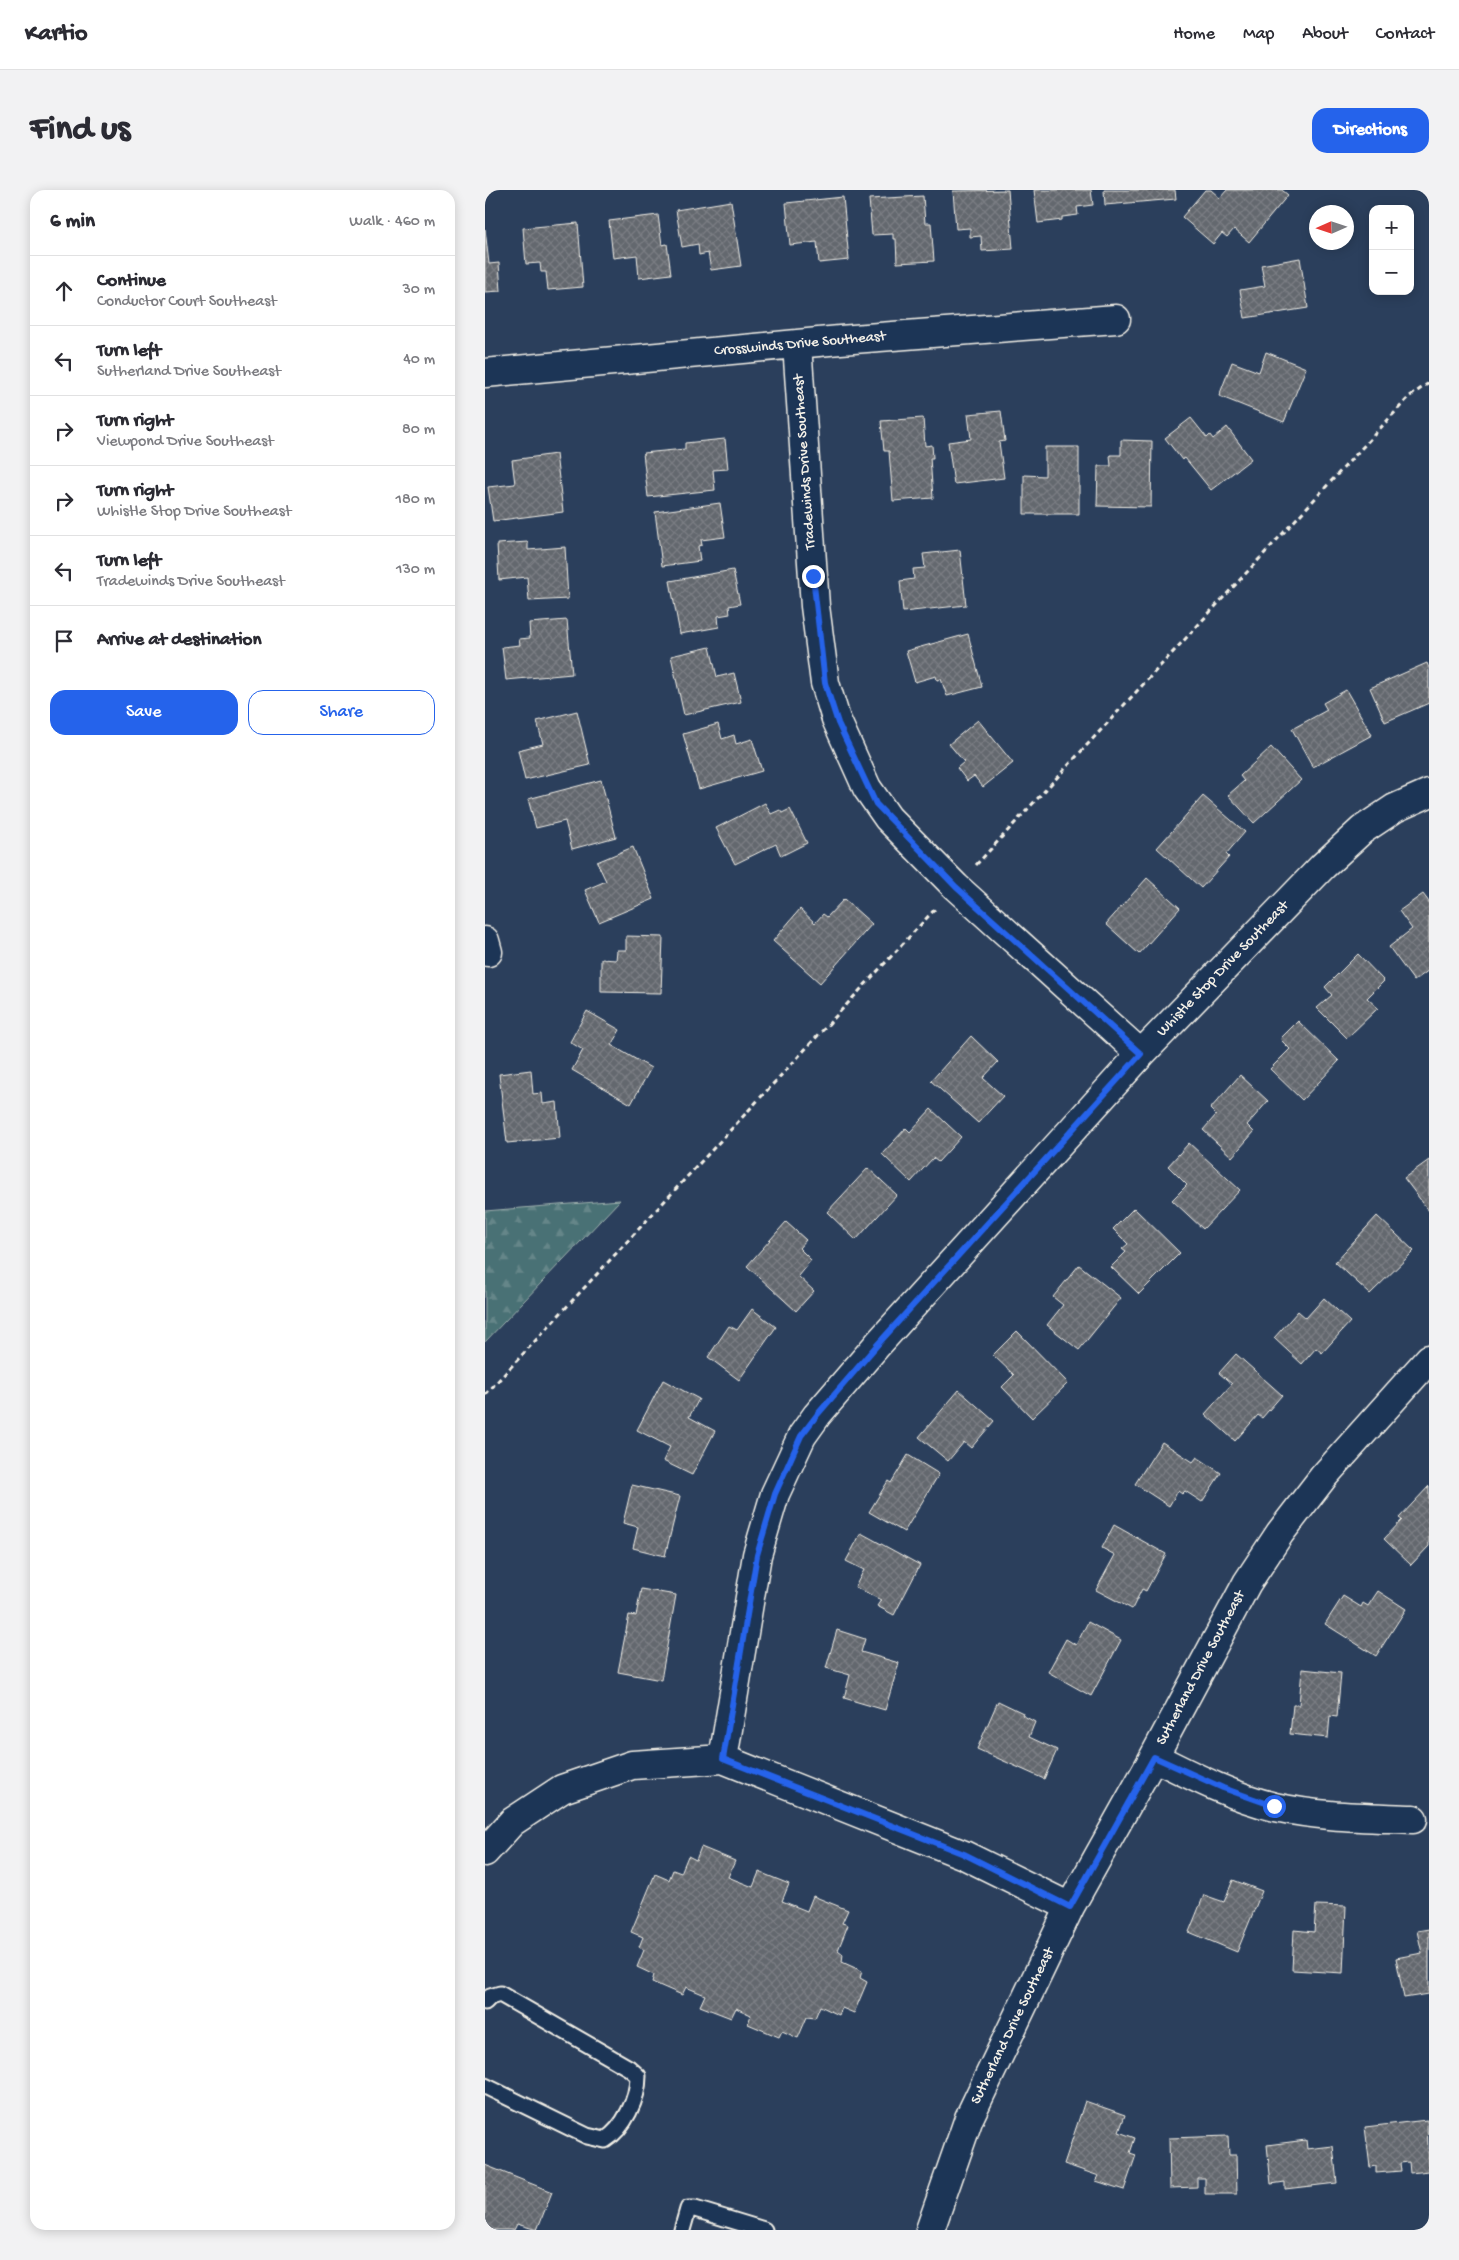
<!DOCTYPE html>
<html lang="en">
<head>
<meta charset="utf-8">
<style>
  :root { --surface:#fff; --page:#f2f2f3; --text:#2b2b33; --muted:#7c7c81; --line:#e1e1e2; --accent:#2563eb }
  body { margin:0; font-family:"Gochi Hand",sans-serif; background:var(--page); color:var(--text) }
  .controls { position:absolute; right:15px; top:15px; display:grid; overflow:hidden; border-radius:10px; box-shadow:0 2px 12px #0003 }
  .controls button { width:45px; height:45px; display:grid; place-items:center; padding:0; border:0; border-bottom:1px solid var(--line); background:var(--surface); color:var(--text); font:25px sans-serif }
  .compass { position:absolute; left:824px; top:15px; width:45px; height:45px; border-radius:50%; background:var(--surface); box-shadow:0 2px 12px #0003; rotate:267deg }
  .stop { position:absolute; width:15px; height:15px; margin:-11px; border:4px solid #2563eb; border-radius:50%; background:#fff }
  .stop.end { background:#2563eb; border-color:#fff; box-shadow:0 1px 5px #0008 }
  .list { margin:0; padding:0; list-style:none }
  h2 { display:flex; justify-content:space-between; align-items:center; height:65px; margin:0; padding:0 20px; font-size:21px }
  h2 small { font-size:16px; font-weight:400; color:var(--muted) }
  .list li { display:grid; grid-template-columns:32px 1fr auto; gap:15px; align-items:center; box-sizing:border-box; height:70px; padding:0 20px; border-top:1px solid var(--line) }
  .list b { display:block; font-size:19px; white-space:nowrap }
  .list p { margin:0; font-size:16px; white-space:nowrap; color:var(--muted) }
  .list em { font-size:16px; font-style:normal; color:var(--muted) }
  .actions { display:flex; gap:10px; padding:15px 20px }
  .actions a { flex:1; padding:11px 0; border:1px solid var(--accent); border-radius:15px; text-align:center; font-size:18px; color:var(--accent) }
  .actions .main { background:var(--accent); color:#fff }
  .icon { flex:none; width:28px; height:28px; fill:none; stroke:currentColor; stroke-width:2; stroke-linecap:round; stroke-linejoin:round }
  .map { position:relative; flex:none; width:944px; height:2040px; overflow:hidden; border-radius:15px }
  header { display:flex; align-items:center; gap:30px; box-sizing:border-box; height:70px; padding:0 25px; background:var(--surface); border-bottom:1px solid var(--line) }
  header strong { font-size:24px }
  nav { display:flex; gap:28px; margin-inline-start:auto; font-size:18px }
  .intro { display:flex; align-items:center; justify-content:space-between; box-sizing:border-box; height:120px; padding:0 30px }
  h1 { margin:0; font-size:35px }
  .button { padding:12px 22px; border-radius:15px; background:var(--accent); color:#fff; font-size:18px; font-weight:700 }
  main { display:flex; gap:30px; padding:0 30px }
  aside { flex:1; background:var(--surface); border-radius:15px; box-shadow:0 2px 12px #0003 }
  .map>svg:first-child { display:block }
  .forest { fill:url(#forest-firs); stroke:#9fb1ae }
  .building { fill:url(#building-cross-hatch); stroke:#f4f1e8 }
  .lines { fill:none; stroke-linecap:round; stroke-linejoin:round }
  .service-casing { stroke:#f4f1e8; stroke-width:19 }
  .minor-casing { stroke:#f4f1e8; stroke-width:31 }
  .path { stroke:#f4f1e8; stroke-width:3; stroke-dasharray:5 4; stroke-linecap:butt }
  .service { stroke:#1d3557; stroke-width:15 }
  .minor { stroke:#1d3557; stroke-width:28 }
  .route { stroke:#2563eb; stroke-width:6 }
  .labels { text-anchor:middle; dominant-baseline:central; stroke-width:4; stroke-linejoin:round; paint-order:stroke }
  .street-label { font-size:15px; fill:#f4f1e8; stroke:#1d3557 }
</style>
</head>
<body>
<header>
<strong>Kartio</strong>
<nav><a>Home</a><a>Map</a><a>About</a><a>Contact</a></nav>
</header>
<div class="intro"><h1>Find us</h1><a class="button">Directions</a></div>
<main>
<aside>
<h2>6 min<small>Walk · 460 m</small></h2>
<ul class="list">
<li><svg class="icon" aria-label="ahead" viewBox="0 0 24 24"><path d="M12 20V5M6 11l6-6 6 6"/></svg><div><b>Continue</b><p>Conductor Court Southeast</p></div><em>30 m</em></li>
<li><svg class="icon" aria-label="left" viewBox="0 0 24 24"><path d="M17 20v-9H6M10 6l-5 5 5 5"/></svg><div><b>Turn left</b><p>Sutherland Drive Southeast</p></div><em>40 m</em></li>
<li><svg class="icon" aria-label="right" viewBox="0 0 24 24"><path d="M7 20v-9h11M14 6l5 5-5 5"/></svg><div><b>Turn right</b><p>Viewpond Drive Southeast</p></div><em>80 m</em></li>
<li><svg class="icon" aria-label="right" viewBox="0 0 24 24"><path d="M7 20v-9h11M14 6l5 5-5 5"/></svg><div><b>Turn right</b><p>Whistle Stop Drive Southeast</p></div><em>180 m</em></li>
<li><svg class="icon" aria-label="left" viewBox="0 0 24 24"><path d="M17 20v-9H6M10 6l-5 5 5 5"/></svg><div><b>Turn left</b><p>Tradewinds Drive Southeast</p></div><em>130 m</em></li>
<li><svg class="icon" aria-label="arrive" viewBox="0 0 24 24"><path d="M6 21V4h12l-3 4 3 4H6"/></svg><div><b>Arrive at destination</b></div></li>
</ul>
<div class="actions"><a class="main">Save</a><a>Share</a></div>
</aside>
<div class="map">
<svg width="944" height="2040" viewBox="0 0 944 2040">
  <defs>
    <pattern id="forest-firs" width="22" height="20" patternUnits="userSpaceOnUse" patternTransform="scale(1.25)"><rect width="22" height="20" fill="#4a7175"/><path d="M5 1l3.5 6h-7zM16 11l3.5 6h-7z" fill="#658689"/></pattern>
    <pattern id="building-cross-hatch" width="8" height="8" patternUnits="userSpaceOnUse" patternTransform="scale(1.25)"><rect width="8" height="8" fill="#63676e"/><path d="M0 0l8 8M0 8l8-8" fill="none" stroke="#7a7d83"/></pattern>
  </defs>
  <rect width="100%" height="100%" fill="#2b3f5c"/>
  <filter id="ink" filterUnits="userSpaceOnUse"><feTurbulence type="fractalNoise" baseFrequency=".02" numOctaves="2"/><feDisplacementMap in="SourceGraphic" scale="10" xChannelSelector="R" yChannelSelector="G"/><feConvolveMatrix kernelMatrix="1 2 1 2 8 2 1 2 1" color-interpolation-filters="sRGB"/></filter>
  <g filter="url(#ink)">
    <path class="forest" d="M 135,1010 L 0,1152 L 0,1021 Z"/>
    <path class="building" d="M 523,0 L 528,59 L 497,61 L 496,46 L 485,47 L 485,38 L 471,39 L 468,1 Z
      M 549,0 L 606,0 L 608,15 L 592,17 L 593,25 L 577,27 L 577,30 L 553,33 Z
      M 619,0 L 690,0 L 691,9 L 620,15 Z
      M 720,0 L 726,0 L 735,8 L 742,0 L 797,0 L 803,5 L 764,52 L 749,39 L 742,47 L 737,43 L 728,54 L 697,27 Z
      M 438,6 L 440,33 L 446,33 L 449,71 L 412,73 L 411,49 L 408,49 L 408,44 L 387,45 L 384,9 Z
      M 358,7 L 364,70 L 334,73 L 332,52 L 305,55 L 301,13 Z
      M 246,11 L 256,76 L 226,80 L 223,63 L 214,65 L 213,54 L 197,57 L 191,20 Z
      M 173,25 L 177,55 L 182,54 L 186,84 L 154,88 L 152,65 L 128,68 L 124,31 Z
      M 93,33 L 98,97 L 63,100 L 61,82 L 56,82 L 55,73 L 41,74 L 38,38 Z
      M 0,39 L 4,74 L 14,73 L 16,101 L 0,102 Z
      M 815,68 L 823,118 L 760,128 L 755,100 L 780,96 L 776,75 Z
      M 781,162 L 821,178 L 799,232 L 734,206 L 747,172 L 774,182 Z
      M 516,221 L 520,251 L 514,252 L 519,288 L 469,294 L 463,252 L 486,249 L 483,224 Z
      M 438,228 L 440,256 L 447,255 L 448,268 L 445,268 L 448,308 L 408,311 L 404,261 L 399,261 L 396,231 Z
      M 706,228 L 722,248 L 725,245 L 728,249 L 742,237 L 766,269 L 726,300 L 700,268 L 697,270 L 680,248 Z
      M 240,249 L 243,279 L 228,280 L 230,300 L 163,307 L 158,263 L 200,259 L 200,253 Z
      M 636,250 L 667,251 L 666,317 L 612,316 L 613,276 L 626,276 L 625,265 L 636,265 Z
      M 560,257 L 594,257 L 594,324 L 539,324 L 539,285 L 560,286 Z
      M 71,264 L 78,322 L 8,331 L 3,297 L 30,294 L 27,270 Z
      M 235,313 L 240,347 L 216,350 L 217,355 L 213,356 L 215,371 L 177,376 L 170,322 Z
      M 43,352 L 43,360 L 80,357 L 83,409 L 44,411 L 42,387 L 14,390 L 12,354 Z
      M 475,360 L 481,415 L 418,422 L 415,391 L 429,389 L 428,379 L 440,378 L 438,364 Z
      M 248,380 L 255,414 L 244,416 L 245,424 L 233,426 L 234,437 L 195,444 L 185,391 Z
      M 82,430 L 87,484 L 21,490 L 17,457 L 35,455 L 34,449 L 45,448 L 44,433 Z
      M 483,444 L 497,497 L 462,506 L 456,489 L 452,490 L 451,486 L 430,492 L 421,461 Z
      M 225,457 L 232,487 L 249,483 L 256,512 L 199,525 L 186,466 Z
      M 942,473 L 944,478 L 944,513 L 900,532 L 885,498 Z
      M 861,500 L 887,545 L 828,577 L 807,539 L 842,520 L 838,513 Z
      M 92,521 L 105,575 L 40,590 L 33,560 L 58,554 L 52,531 Z
      M 493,530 L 528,573 L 498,597 L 489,586 L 482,591 L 472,578 L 479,572 L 464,554 Z
      M 233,534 L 237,549 L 249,545 L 251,554 L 267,549 L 277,581 L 214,599 L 198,544 Z
      M 786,557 L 816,590 L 769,633 L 743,605 L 759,591 L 755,586 Z
      M 116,590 L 131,647 L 87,659 L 80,631 L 51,638 L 43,609 Z
      M 718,606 L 760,642 L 741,664 L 744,667 L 716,698 L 672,658 Z
      M 280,613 L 286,624 L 295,620 L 297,623 L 305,619 L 322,653 L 296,666 L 291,654 L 250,674 L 231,638 Z
      M 148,657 L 169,709 L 114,732 L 100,700 L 121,691 L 112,672 Z
      M 662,688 L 695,718 L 654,764 L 621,734 Z
      M 938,704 L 944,712 L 944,780 L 929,791 L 904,757 L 927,739 L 914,721 Z
      M 359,709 L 387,734 L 335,793 L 288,751 L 315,719 L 330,733 L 338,724 L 342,727 Z
      M 141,746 L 178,747 L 176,803 L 116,802 L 116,769 L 131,770 L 132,760 L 141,760 Z
      M 873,764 L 899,791 L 882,808 L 893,818 L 862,848 L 832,818 L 847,805 L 840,797 Z
      M 102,821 L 135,840 L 126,855 L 166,878 L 146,914 L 87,880 L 98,860 L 85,852 Z
      M 813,831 L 854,871 L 817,910 L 785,879 L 805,859 L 795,849 Z
      M 486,846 L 513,872 L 498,888 L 518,906 L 493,933 L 446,891 Z
      M 46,880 L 48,904 L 57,903 L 58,914 L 72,912 L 75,948 L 22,953 L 14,884 Z
      M 755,885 L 783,911 L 762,935 L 769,942 L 747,967 L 718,940 L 731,925 L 725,919 Z
      M 446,919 L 476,947 L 453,972 L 448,968 L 426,992 L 397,964 L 421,938 L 425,942 Z
      M 704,953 L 755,1000 L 718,1039 L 687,1010 L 702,995 L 683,976 Z
      M 944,970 L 944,1021 L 919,988 Z
      M 383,978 L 412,1005 L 371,1050 L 342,1022 Z
      M 649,1018 L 695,1063 L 654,1104 L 626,1077 L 641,1062 L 637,1059 L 643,1054 L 628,1039 Z
      M 892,1026 L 929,1061 L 885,1104 L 850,1072 Z
      M 301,1032 L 321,1050 L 314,1058 L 326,1070 L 313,1086 L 329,1101 L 311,1121 L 262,1076 Z
      M 594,1075 L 636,1108 L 594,1160 L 562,1135 L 578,1115 L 568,1107 Z
      M 839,1108 L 865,1132 L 837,1163 L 831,1158 L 817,1174 L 789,1148 L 813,1121 L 821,1128 Z
      M 267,1119 L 291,1137 L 254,1190 L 223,1167 L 244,1136 L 252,1140 Z
      M 532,1141 L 583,1193 L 547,1228 L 517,1197 L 529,1185 L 508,1165 Z
      M 751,1164 L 797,1205 L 777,1228 L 773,1225 L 750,1251 L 720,1224 L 747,1194 L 734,1183 Z
      M 178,1190 L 214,1209 L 204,1227 L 230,1241 L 207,1285 L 178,1271 L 185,1257 L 152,1240 Z
      M 474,1200 L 509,1231 L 486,1258 L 479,1252 L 463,1271 L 434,1247 Z
      M 677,1252 L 708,1272 L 712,1267 L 736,1283 L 717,1312 L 700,1301 L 697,1304 L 693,1301 L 684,1316 L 650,1294 Z
      M 423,1265 L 454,1284 L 419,1342 L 384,1322 L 403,1291 L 406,1293 Z
      M 147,1295 L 195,1306 L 180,1366 L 148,1358 L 153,1337 L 138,1333 Z
      M 944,1296 L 944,1356 L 926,1375 L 899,1349 L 917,1330 L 914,1328 Z
      M 629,1335 L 681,1364 L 661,1401 L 657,1399 L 647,1419 L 611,1400 L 630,1365 L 617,1358 Z
      M 376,1343 L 435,1375 L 409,1425 L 392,1416 L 396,1410 L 370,1397 L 379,1380 L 361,1371 Z
      M 156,1399 L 191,1405 L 176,1490 L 133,1482 L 144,1425 L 151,1426 Z
      M 893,1401 L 921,1419 L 891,1466 L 840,1434 L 858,1406 L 876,1417 L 878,1413 L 883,1416 Z
      M 603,1432 L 636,1450 L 606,1506 L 563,1482 L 581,1449 L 591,1455 Z
      M 352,1440 L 380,1449 L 376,1462 L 414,1473 L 400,1520 L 359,1508 L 365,1485 L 341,1478 Z
      M 817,1479 L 856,1483 L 852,1527 L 845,1526 L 843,1548 L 805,1544 L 808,1515 L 814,1515 Z
      M 513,1511 L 538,1523 L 537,1525 L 550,1532 L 544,1547 L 572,1560 L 559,1589 L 492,1559 Z
      M 216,1657 L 250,1671 L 243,1687 L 268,1697 L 274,1682 L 304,1694 L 297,1711 L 322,1721 L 328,1706 L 363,1720 L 357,1733 L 363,1735 L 353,1760 L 358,1764 L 357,1772 L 377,1781 L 375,1788 L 382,1792 L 369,1823 L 357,1818 L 354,1825 L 335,1816 L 330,1828 L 322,1827 L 313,1848 L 297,1841 L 294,1847 L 263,1834 L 266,1825 L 251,1818 L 246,1828 L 215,1816 L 220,1805 L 201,1797 L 197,1805 L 167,1792 L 169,1785 L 152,1777 L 159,1760 L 154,1757 L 158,1747 L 146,1742 L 170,1684 L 184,1690 L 188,1680 L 196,1683 L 203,1666 L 211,1670 Z
      M 748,1690 L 777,1701 L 752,1762 L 704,1742 L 719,1705 L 739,1712 Z
      M 831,1715 L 861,1716 L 858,1783 L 807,1780 L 809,1740 L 829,1742 Z
      M 944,1739 L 944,1804 L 919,1808 L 911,1768 L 937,1763 L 932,1741 Z
      M 600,1911 L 640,1925 L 634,1942 L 650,1948 L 645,1963 L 651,1965 L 639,2000 L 611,1991 L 614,1986 L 579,1974 Z
      M 942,1930 L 944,1981 L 925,1983 L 924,1972 L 915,1973 L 916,1981 L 891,1983 L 891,1976 L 885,1977 L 880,1937 Z
      M 743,1946 L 744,1965 L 751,1965 L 752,2004 L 720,2004 L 720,1988 L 712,1988 L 712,1997 L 685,1998 L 684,1948 Z
      M 821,1950 L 822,1959 L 848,1956 L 852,1993 L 800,1999 L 800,1992 L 786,1994 L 782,1955 Z
      M 0,1975 L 67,2002 L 52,2040 L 32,2034 L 29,2040 L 0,2040 Z"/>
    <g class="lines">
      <defs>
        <path id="service" d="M 0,1812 L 5,1807 L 15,1804 L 144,1878 L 153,1886 C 153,1909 139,1938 120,1950 L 102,1946 L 0,1896
          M 197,2040 L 203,2019 L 210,2019 L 279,2040"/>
        <path id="minor" d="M 312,154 L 330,416 L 340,493 L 351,529 L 382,598 L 403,628 L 471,697 L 656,864
          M 0,183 L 355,150 L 631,129
          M 0,751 L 3,762
          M 669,1567 C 707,1586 748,1607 790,1617 C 835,1627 881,1627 928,1629
          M 238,1569 L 272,1365 L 290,1304 L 317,1246 L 332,1225 L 393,1154 L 656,864 L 838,676 L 877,640 L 910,618 L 944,603
          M 0,1662 L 27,1632 L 77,1599 L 147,1575 L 238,1569 L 479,1665 L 585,1717
          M 445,2040 L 484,1928 L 585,1717 L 665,1574 L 762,1393 L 795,1343 L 839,1286 L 944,1169"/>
      </defs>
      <use href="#service" class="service-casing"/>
      <use href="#minor" class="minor-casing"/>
      <path class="path" d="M 491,675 L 925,206 L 944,193
        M 0,1205 L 451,718"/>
      <use href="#service" class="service"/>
      <use href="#minor" class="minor"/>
    </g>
  </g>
  <g class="lines" filter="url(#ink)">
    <path class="route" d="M 328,386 L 340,493 L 353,533 L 391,614 L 471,697 L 656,864 L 393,1154 L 332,1225 L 316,1246 L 290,1304 L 272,1365 L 238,1569 L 479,1664 L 585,1717 L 669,1567 L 738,1598 L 789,1616"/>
  </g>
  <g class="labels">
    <g class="street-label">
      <text transform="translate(315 154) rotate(-5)">Crosswinds Drive Southeast</text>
      <text transform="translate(320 272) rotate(-94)">Tradewinds Drive Southeast</text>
      <text transform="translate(738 779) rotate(-46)">Whistle Stop Drive Southeast</text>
      <text transform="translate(716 1478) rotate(-62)">Sutherland Drive Southeast</text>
      <text transform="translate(528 1836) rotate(-64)">Sutherland Drive Southeast</text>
    </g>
  </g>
</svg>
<div class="controls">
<button>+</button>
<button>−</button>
</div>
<svg class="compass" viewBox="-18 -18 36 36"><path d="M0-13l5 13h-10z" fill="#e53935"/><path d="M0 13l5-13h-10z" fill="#7c7c81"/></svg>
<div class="stop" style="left:789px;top:1616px"></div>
<div class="stop end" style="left:328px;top:386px"></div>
</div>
</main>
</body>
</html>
